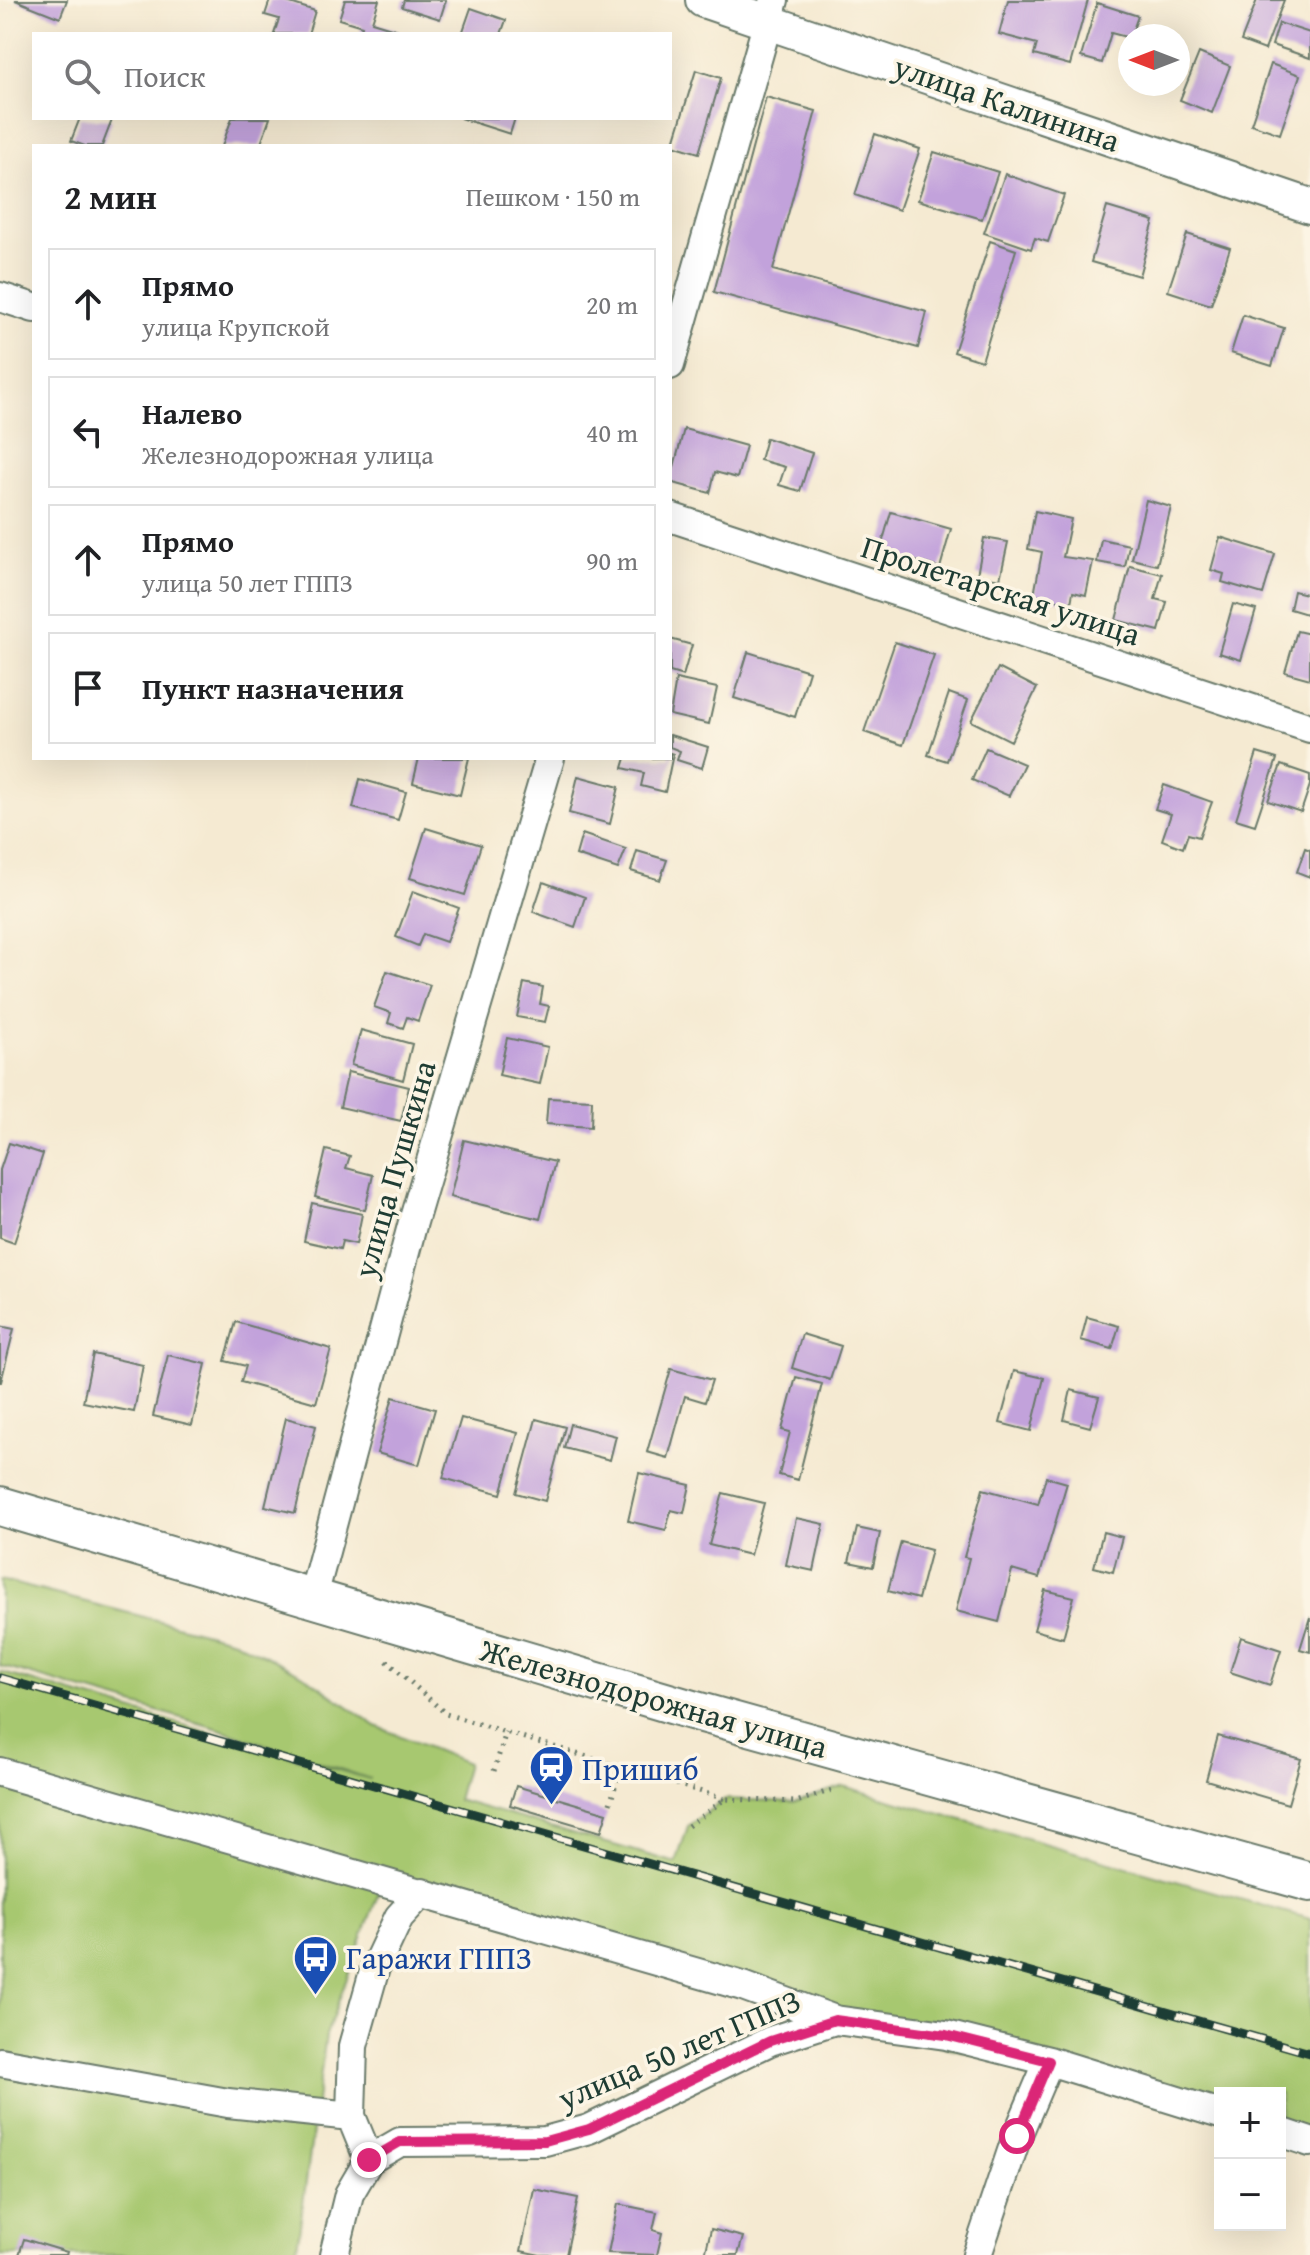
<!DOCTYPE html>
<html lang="ru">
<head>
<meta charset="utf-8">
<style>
  :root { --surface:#fff; --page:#f2f2f2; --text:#202124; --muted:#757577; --line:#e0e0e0 }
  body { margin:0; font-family:"Gentium Book Plus",serif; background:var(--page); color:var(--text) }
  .controls { position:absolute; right:24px; bottom:24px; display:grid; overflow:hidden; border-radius:0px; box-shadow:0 8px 32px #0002 }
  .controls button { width:72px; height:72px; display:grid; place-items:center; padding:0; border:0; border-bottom:2px solid var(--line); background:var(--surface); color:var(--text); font:40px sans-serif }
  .compass { position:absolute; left:1118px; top:24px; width:72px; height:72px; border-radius:50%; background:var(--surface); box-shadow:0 8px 32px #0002; rotate:270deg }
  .stop { position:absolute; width:24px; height:24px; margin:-18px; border:6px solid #db2777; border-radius:50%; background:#fff }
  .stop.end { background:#db2777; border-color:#fff; box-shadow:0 2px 8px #0008 }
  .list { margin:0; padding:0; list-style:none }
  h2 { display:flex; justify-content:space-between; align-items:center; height:104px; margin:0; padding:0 32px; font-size:34px }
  h2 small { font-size:26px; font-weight:400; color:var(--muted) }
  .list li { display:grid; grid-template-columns:52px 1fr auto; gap:24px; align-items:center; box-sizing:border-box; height:112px; margin:0 16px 16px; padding:0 16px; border:2px solid var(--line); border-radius:0px }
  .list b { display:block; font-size:30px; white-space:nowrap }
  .list p { margin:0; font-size:26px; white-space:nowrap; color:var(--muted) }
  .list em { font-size:26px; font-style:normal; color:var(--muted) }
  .icon { flex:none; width:44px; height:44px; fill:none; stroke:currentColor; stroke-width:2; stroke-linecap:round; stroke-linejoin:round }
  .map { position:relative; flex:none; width:1310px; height:2255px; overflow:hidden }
  .search { position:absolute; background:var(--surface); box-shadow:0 8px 32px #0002; left:32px; top:32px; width:640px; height:88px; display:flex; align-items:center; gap:20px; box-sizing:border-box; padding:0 28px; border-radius:0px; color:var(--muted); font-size:30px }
  .panel { position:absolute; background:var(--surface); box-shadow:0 8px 32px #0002; left:32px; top:144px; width:640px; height:616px; border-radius:0px }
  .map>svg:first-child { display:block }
  .green { fill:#a7c870; stroke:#638252; stroke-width:2 }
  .building { fill:#c2a2db }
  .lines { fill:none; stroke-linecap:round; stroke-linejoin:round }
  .minor-casing { stroke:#6a7a6b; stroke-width:32 }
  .tertiary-casing { stroke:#6a7a6b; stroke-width:38 }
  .secondary-casing { stroke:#6a7a6b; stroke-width:42 }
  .path { stroke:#6a7a6b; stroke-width:5; stroke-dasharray:2 6; stroke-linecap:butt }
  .minor { stroke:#fff; stroke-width:28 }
  .tertiary { stroke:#fff; stroke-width:34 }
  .secondary { stroke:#fff; stroke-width:38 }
  .rail-casing { stroke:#1f3d34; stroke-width:9 }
  .rail { stroke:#fcf5e5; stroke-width:6; stroke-dasharray:18; stroke-linecap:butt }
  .route { stroke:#db2777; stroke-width:10 }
  .labels { text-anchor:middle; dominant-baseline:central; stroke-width:7; stroke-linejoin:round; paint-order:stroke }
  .street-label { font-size:32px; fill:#1f3d34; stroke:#fcf5e5 }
  .transit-label { font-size:32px; fill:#164399; stroke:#fcf5e5; text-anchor:start }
</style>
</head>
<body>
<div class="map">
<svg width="1310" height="2255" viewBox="0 0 1310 2255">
  <rect width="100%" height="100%" fill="#fcf5e5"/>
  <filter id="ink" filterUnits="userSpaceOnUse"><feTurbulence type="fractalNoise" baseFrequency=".0125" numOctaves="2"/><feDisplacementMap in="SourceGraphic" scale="16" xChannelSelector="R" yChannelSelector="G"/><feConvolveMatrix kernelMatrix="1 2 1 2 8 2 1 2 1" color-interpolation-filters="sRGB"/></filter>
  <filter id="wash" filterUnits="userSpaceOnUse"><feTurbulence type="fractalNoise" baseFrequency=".006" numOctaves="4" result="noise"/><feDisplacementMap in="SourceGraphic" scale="32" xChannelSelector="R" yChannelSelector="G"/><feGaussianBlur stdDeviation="1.8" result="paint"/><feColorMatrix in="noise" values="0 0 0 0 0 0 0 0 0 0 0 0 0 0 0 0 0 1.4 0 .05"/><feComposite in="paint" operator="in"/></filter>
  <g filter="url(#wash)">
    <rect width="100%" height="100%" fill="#f5ead2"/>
    <path class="green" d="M 0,1580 L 234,1640 L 302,1674 L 376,1726 L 467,1763 L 457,1800 L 676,1863 L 688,1826 L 725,1799 L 796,1802 L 843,1786 L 1310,1919 L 1310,2142 L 1280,2132 L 1280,2093 L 1220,2093 L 1220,2114 L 835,2020 L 383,1881 L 326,2035 L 296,2255 L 0,2255 L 0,1672 L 370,1779 L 216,1728 L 0,1666 Z"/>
    <g id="blocks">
      <path class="building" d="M 15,0 L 67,0 L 60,18 Z
        M 270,0 L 281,0 L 315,11 L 308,34 L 274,34 L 279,19 L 265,15 Z
        M 345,0 L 379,0 L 372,22 L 398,30 L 397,34 L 360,34 L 362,26 L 339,19 Z
        M 404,0 L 446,0 L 440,19 L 402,7 Z
        M 1008,0 L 1088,0 L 1070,65 L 1034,55 L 1037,44 L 999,34 Z
        M 1257,0 L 1284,0 L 1265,50 L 1241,41 Z
        M 1097,3 L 1138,16 L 1130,38 L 1111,33 L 1102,63 L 1081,57 Z
        M 471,8 L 506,20 L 501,34 L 462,34 Z
        M 1279,23 L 1310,33 L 1310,58 L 1272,45 Z
        M 1199,53 L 1230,66 L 1212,113 L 1180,100 Z
        M 1271,64 L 1300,75 L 1280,134 L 1251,124 Z
        M 696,70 L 721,78 L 699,153 L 673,145 Z
        M 766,97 L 816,111 L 773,270 L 927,312 L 918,348 L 714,292 Z
        M 80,118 L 112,120 L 102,146 L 85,146 L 71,141 Z
        M 232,118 L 270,118 L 260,146 L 222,146 Z
        M 460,118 L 515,118 L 510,134 Z
        M 875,134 L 920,149 L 899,210 L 855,195 Z
        M 934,152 L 998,172 L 982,219 L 918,200 Z
        M 1005,174 L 1064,195 L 1048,242 L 1035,238 L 1031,249 L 984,233 Z
        M 1107,207 L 1154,221 L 1139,276 L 1091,262 Z
        M 1187,234 L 1230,248 L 1211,305 L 1168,291 Z
        M 990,241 L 1016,250 L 982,361 L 954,352 Z
        M 1243,315 L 1284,328 L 1272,366 L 1231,353 Z
        M 684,429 L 746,446 L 737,478 L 715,472 L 710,493 L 670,482 Z
        M 766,438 L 812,453 L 800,491 L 779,485 L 785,467 L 760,460 Z
        M 1146,500 L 1171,507 L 1157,565 L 1132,559 Z
        M 1035,511 L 1071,519 L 1063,557 L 1093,561 L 1086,595 L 1073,592 L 1071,603 L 1034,595 L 1042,552 L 1028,549 Z
        M 891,512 L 951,529 L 940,568 L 880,551 Z
        M 1220,537 L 1275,554 L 1263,594 L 1222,582 L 1224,574 L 1211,570 Z
        M 984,538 L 1008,542 L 1000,579 L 977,575 Z
        M 1101,539 L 1129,545 L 1125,567 L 1097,562 Z
        M 1130,566 L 1162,574 L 1155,599 L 1167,602 L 1159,631 L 1116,620 Z
        M 1294,591 L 1310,595 L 1310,615 L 1290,609 Z
        M 1233,604 L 1256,610 L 1241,660 L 1219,653 Z
        M 1297,631 L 1310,634 L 1310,679 L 1285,672 Z
        M 670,639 L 692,645 L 683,676 L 670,672 Z
        M 895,642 L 934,655 L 903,745 L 864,732 Z
        M 748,652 L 809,671 L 795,717 L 734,698 Z
        M 998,668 L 1037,688 L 1011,741 L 971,721 Z
        M 676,679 L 717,688 L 709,724 L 670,715 Z
        M 949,693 L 968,700 L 947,761 L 928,755 Z
        M 670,735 L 708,747 L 702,768 L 677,760 L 680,751 L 670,747 Z
        M 986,748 L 1024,764 L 1009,796 L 972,780 Z
        M 670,753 L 673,754 L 665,792 L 641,786 L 644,773 L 623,768 L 626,758 L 670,758 Z
        M 1257,753 L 1277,759 L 1255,825 L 1236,819 Z
        M 419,758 L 469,758 L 460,795 L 413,783 Z
        M 1281,765 L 1310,775 L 1310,785 L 1301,812 L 1268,801 Z
        M 578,776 L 619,787 L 610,824 L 569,813 Z
        M 360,779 L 406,792 L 398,820 L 353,808 Z
        M 1164,785 L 1212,802 L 1199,837 L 1188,834 L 1183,848 L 1162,840 L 1171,814 L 1155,809 Z
        M 426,828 L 481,845 L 465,895 L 410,878 Z
        M 582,834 L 626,849 L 618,869 L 576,855 Z
        M 1305,848 L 1310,850 L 1310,877 L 1297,872 Z
        M 637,851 L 667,860 L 660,880 L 631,871 Z
        M 543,882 L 585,897 L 575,927 L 533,912 Z
        M 413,891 L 459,908 L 446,942 L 423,934 L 418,946 L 396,937 Z
        M 387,971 L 430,985 L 418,1021 L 407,1017 L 403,1028 L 388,1023 L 391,1013 L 374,1007 Z
        M 524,983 L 543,987 L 540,1004 L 549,1006 L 545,1022 L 517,1017 Z
        M 361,1030 L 412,1044 L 403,1080 L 351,1065 Z
        M 507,1038 L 548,1047 L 540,1084 L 499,1075 Z
        M 348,1072 L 409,1087 L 401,1121 L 340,1107 Z
        M 548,1098 L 592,1100 L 591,1127 L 546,1124 Z
        M 464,1140 L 555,1162 L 540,1219 L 450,1197 Z
        M 9,1143 L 43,1154 L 14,1243 L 0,1238 L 0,1170 Z
        M 326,1150 L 350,1156 L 346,1168 L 373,1175 L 365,1210 L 315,1197 Z
        M 312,1203 L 362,1214 L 356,1244 L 342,1241 L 340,1249 L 304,1241 Z
        M 1087,1317 L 1119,1326 L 1112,1349 L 1081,1340 Z
        M 236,1322 L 331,1349 L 316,1403 L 241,1382 L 246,1366 L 225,1361 Z
        M 0,1326 L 14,1329 L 1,1382 L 0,1382 Z
        M 802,1334 L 841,1346 L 830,1380 L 792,1368 Z
        M 93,1354 L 143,1365 L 134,1412 L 83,1402 Z
        M 168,1355 L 206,1364 L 192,1425 L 153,1416 Z
        M 671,1369 L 712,1380 L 705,1402 L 685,1396 L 668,1458 L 647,1452 Z
        M 1014,1371 L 1044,1378 L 1031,1431 L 1000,1423 Z
        M 796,1377 L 822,1384 L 798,1480 L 779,1475 L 790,1432 L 782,1430 Z
        M 1071,1390 L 1099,1397 L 1090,1427 L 1064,1420 Z
        M 393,1397 L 435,1409 L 419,1465 L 377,1453 Z
        M 286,1418 L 316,1426 L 295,1513 L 265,1506 Z
        M 461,1418 L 518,1433 L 501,1494 L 443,1478 Z
        M 536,1419 L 565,1427 L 545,1501 L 516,1493 Z
        M 570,1424 L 616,1436 L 610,1460 L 564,1448 Z
        M 639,1473 L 690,1485 L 684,1513 L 671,1510 L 666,1530 L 628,1521 Z
        M 1046,1477 L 1067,1483 L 1039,1578 L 1012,1570 L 999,1622 L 956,1611 L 969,1558 L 964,1557 L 983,1489 L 1038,1504 Z
        M 723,1493 L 764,1503 L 750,1555 L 709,1545 Z
        M 796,1518 L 824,1524 L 814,1571 L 786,1565 Z
        M 857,1528 L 880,1533 L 873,1567 L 849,1562 Z
        M 1103,1532 L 1122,1537 L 1113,1572 L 1094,1567 Z
        M 901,1542 L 931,1550 L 918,1599 L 888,1591 Z
        M 1045,1590 L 1074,1597 L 1063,1638 L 1034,1630 Z
        M 1310,1617 L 1310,1652 L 1300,1649 Z
        M 1241,1637 L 1281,1650 L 1270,1685 L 1230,1672 Z
        M 1218,1736 L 1301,1759 L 1288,1804 L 1206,1780 Z
        M 516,1786 L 607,1813 L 601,1832 L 510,1805 Z
        M 534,2189 L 578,2198 L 566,2255 L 540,2255 L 521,2251 Z
        M 618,2204 L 657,2212 L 653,2230 L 662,2233 L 657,2255 L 608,2253 Z
        M 711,2229 L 743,2237 L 738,2255 L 705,2255 Z
        M 24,2239 L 67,2252 L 66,2255 L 19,2255 Z"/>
    </g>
  </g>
  <g filter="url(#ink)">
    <use href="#blocks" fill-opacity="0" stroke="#6a7a6b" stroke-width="2"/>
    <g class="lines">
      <defs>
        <path id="minor" d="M 0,297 L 34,308
          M 670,365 L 774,0
          M 670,517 L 1310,728
          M 312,1600 L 413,1222 L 550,758
          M 0,1772 L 743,1986 L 835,2020 L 946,2035 L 1049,2061 L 1220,2114
          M 0,2062 L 228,2103 L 351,2116
          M 1280,2132 L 1310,2142
          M 369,2160 L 351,2116 L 353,2046 L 375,1968 L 399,1917 L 422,1892
          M 334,2255 L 349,2194 L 369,2160 L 400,2142 L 545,2141 L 589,2129 L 770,2041 L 835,2020
          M 977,2255 L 1017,2136 L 1049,2061"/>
        <path id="tertiary" d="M 703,0 L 1310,206"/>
        <path id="secondary" d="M 0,1506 L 692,1710 L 1310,1882"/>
      </defs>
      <use href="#minor" class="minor-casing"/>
      <use href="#tertiary" class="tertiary-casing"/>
      <use href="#secondary" class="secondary-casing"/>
      <path class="path" d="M 387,1661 L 446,1714 L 725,1799
        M 494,1771 L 506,1732
        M 610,1804 L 621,1767
        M 688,1826 L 725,1799 L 796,1802 L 835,1789"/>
      <use href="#minor" class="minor"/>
      <use href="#tertiary" class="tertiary"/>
      <use href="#secondary" class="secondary"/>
      <defs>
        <path id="rail" d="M 0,1678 L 1310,2053"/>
      </defs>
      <use href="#rail" class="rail-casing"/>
      <use href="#rail" class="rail"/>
    </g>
  </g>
  <g class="lines" filter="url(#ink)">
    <path class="route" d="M 369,2160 L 400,2142 L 545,2141 L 589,2129 L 770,2041 L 835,2020 L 946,2035 L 1049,2061 L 1017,2136"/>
  </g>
  <defs>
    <symbol id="station-pin" viewBox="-11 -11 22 30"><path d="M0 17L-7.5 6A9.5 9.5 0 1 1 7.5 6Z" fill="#1a4fb4" stroke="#fcf5e5"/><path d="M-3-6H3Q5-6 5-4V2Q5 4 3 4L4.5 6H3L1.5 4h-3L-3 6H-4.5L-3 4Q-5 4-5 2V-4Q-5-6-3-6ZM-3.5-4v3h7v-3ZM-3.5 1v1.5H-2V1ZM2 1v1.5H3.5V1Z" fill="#fff"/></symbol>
    <symbol id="bus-pin" viewBox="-11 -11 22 30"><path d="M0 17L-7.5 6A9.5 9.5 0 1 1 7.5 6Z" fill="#1a4fb4" stroke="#fcf5e5"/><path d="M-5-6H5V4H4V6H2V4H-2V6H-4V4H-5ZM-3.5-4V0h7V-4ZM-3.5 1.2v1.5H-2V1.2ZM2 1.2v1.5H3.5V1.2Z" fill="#fff"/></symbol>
  </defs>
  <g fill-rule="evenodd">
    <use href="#station-pin" x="526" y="1742" width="51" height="69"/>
    <use href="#bus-pin" x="290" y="1932" width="51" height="69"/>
  </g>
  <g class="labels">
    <g class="street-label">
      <text transform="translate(1007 103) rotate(19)">улица Калинина</text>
      <text transform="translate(1001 590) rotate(18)">Пролетарская улица</text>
      <text transform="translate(394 1169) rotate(-74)">улица Пушкина</text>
      <text transform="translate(654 1698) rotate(16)">Железнодорожная улица</text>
      <text transform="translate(679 2049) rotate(-23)">улица 50 лет ГППЗ</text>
    </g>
    <g class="transit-label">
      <text x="582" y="1768">Пришиб</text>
      <text x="346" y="1957">Гаражи ГППЗ</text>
    </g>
  </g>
</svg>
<div class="controls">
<button>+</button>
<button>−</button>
</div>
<svg class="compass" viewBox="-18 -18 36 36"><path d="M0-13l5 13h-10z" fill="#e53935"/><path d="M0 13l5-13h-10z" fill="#757577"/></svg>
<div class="stop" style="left:1017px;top:2136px"></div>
<div class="stop end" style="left:369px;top:2160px"></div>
<div class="search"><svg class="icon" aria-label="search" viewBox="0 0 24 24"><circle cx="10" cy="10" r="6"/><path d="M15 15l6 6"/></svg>Поиск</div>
<section class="panel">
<h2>2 мин<small>Пешком · 150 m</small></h2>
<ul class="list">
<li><svg class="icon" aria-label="ahead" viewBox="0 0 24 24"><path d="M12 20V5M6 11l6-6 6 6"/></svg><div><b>Прямо</b><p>улица Крупской</p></div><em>20 m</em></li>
<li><svg class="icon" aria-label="left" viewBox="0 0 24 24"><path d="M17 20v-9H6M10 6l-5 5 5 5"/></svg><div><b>Налево</b><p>Железнодорожная улица</p></div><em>40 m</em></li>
<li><svg class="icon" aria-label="ahead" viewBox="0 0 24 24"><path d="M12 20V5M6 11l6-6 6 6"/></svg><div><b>Прямо</b><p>улица 50 лет ГППЗ</p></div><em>90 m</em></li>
<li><svg class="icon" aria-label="arrive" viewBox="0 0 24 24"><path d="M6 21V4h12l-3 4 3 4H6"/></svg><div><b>Пункт назначения</b></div></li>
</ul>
</section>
</div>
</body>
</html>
